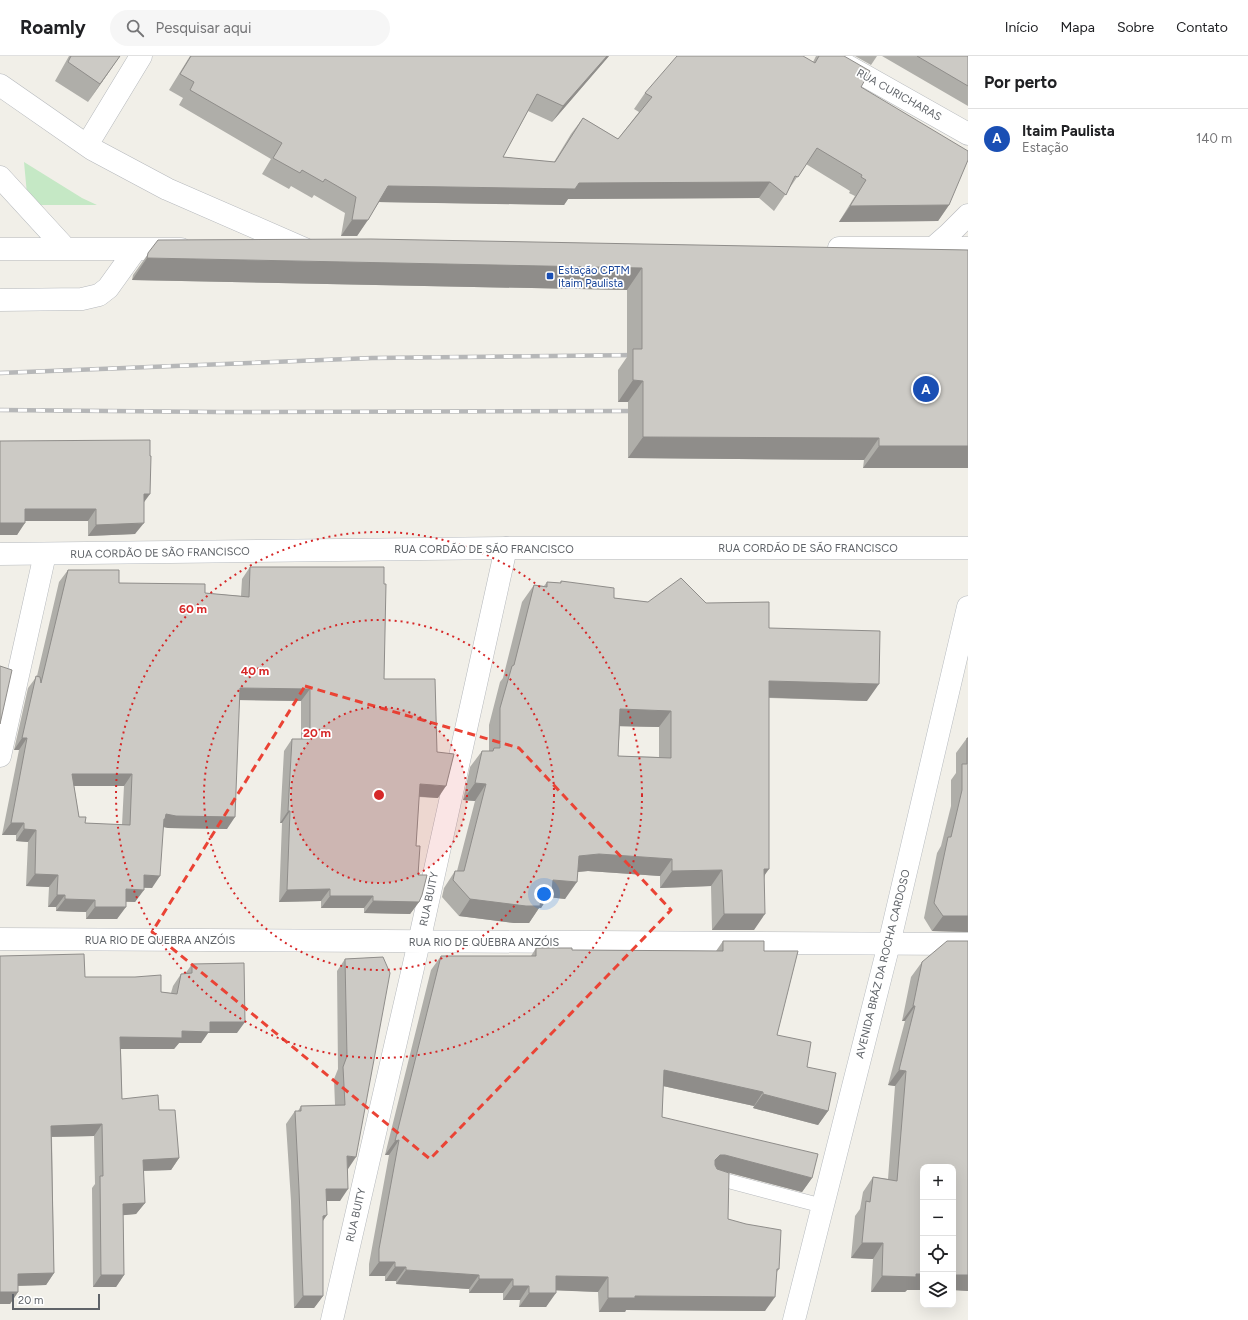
<!DOCTYPE html>
<html lang="pt">
<head>
<meta charset="utf-8">
<style>
  :root { --surface:#fff; --page:#f6f6f6; --text:#202124; --muted:#757577; --line:#e0e0e0; --accent:#ea4335 }
  body { margin:0; font-family:Figtree,sans-serif; background:var(--page); color:var(--text) }
  .controls { position:absolute; right:12px; bottom:12px; display:grid; overflow:hidden; border-radius:8px; box-shadow:0 4px 16px #0002 }
  .controls button { width:36px; height:36px; display:grid; place-items:center; padding:0; border:0; border-bottom:1px solid var(--line); background:var(--surface); color:var(--text); font:20px sans-serif }
  .scale { position:absolute; left:12px; bottom:10px; width:88px; box-sizing:border-box; padding-left:4px; border:2px solid #5f6368; border-top:0; font-size:11px; line-height:14px; white-space:nowrap; color:#5f6368; -webkit-text-stroke:3px #fff; paint-order:stroke }
  .you { position:absolute; left:544px; top:838px; width:14px; height:14px; margin:-10px; border:3px solid #fff; border-radius:50%; background:#1a73e8; box-shadow:0 0 0 6px #1a73e833 }
  .badge { display:grid; place-items:center; width:26px; height:26px; border-radius:50%; background:var(--accent); color:#fff; font-size:13px; font-weight:700 }
  .pin { position:absolute; translate:-50% -50%; border:2px solid #fff; box-shadow:0 1px 4px #0006 }
  .list { margin:0; padding:0; list-style:none }
  h2 { display:flex; justify-content:space-between; align-items:center; height:52px; margin:0; padding:0 16px; font-size:17px }
  h2 small { font-size:13px; font-weight:400; color:var(--muted) }
  .list li { display:grid; grid-template-columns:26px 1fr auto; gap:12px; align-items:center; box-sizing:border-box; height:60px; padding:0 16px; border-top:1px solid var(--line) }
  .list b { display:block; font-size:15px; white-space:nowrap }
  .list p { margin:0; font-size:13px; white-space:nowrap; color:var(--muted) }
  .list em { font-size:13px; font-style:normal; color:var(--muted) }
  .icon { flex:none; width:22px; height:22px; fill:none; stroke:currentColor; stroke-width:2; stroke-linecap:round; stroke-linejoin:round }
  .map { position:relative; flex:none; width:968px; height:1264px; overflow:hidden }
  header { display:flex; align-items:center; gap:24px; box-sizing:border-box; height:56px; padding:0 20px; background:var(--surface); border-bottom:1px solid var(--line) }
  header strong { font-size:19px }
  nav { display:flex; gap:22px; margin-inline-start:auto; font-size:14px }
  .search { width:280px; height:36px; background:var(--page); display:flex; align-items:center; gap:10px; box-sizing:border-box; padding:0 14px; border-radius:22px; color:var(--muted); font-size:15px }
  main { display:flex }
  aside { flex:1; background:var(--surface) }
  .map>svg:first-child { display:block }
  .green { fill:#c5e8c5 }
  .lines { fill:none; stroke-linecap:round; stroke-linejoin:round }
  .lane-casing { stroke:#b5b8bc; stroke-width:15 }
  .street-casing { stroke:#b5b8bc; stroke-width:23 }
  .secondary-casing { stroke:#b6babf; stroke-width:23 }
  .lane { stroke:#fff; stroke-width:14 }
  .street { stroke:#fff; stroke-width:22 }
  .secondary { stroke:#fff; stroke-width:22 }
  .rail-casing { stroke:#b6b7b8; stroke-width:4.5 }
  .rail { stroke:#fff; stroke-width:3; stroke-dasharray:9; stroke-linecap:butt }
  .wall { fill:#afaea9; fill-rule:evenodd }
  .shaded-wall { fill:#8f8d8a }
  .building { fill:#cccac5; stroke:#8f8d8a; fill-rule:evenodd }
  .marked { fill:none; stroke:#ea4335; stroke-width:3; stroke-dasharray:8 5; stroke-linejoin:round }
  .ring { fill:none; stroke:#d62828; stroke-width:2; stroke-dasharray:2 4 }
  .transit-dot { fill:#1a4fb4; stroke:#fff; stroke-width:1.5 }
  .labels { text-anchor:middle; dominant-baseline:central; stroke-width:3.5; stroke-linejoin:round; paint-order:stroke }
  .street-label { font-size:11px; fill:#5f6368; stroke:#fff }
  .transit-label { font-size:11px; fill:#164399; stroke:#fff; text-anchor:start }
  .centre { fill:#d62828; stroke:#fff; stroke-width:2 }
  .ring-label { font-size:12px; text-anchor:middle; font-weight:bold; fill:#d62828; stroke:#fff; stroke-width:3.5; stroke-linejoin:round; paint-order:stroke }
</style>
</head>
<body>
<header>
<strong>Roamly</strong>
<div class="search"><svg class="icon" aria-label="search" viewBox="0 0 24 24"><circle cx="10" cy="10" r="6"/><path d="M15 15l6 6"/></svg>Pesquisar aqui</div>
<nav><a>Início</a><a>Mapa</a><a>Sobre</a><a>Contato</a></nav>
</header>
<main>
<div class="map">
<svg width="968" height="1264" viewBox="0 0 968 1264">
  <rect width="100%" height="100%" fill="#f1efe8"/>
  <path class="green" d="M 24,106 L 82,142 L 97,149 L 28,149 Z"/>
  <g class="lines">
    <defs>
      <path id="lane" d="M 713,1121 L 823,1150"/>
      <path id="street" d="M 830,0 L 968,78
        M 0,29 L 92,93 L 167,133 L 305,193
        M 87,89 L 141,0
        M 0,121 L 66,193
        M 839,192 L 968,192
        M 933,192 L 949,178 L 968,159
        M 0,193 L 181,193
        M 0,244 L 82,243 L 99,239 L 108,232 L 136,193
        M 0,700 L 45,498
        M 0,883 L 968,888
        M 332,1264 L 419,886 L 506,492"/>
      <path id="secondary" d="M 0,498 L 506,492 L 968,492
        M 794,1264 L 889,888 L 968,551"/>
    </defs>
    <use href="#lane" class="lane-casing"/>
    <use href="#street" class="street-casing"/>
    <use href="#secondary" class="secondary-casing"/>
    <use href="#lane" class="lane"/>
    <use href="#street" class="street"/>
    <use href="#secondary" class="secondary"/>
    <defs>
      <path id="rail" d="M 0,317 L 372,302 L 638,299
        M 0,354 L 219,356 L 640,355"/>
    </defs>
    <use href="#rail" class="rail-casing"/>
    <use href="#rail" class="rail"/>
  </g>
  <path class="wall" d="M 69,0 L 120,0 L 102,26 L 88,46 L 55,25 Z
    M 190,0 L 609,0 L 552,66 L 528,55 L 503,101 L 554,106 L 571,78 L 583,62 L 618,83 L 639,56 L 634,53 L 645,37 L 813,6 L 816,0 L 844,0 L 861,31 L 949,149 L 938,165 L 839,166 L 855,140 L 849,137 L 850,135 L 806,108 L 774,155 L 759,142 L 568,143 L 564,149 L 379,146 L 357,180 L 341,180 L 345,157 L 314,139 L 312,142 L 291,130 L 289,133 L 262,118 L 271,103 L 179,49 L 183,42 L 169,34 Z
    M 855,0 L 877,0 L 871,9 Z
    M 882,0 L 968,0 L 968,50 Z
    M 158,184 L 968,194 L 968,412 L 863,412 L 864,404 L 628,402 L 628,346 L 618,346 L 618,314 L 627,301 L 627,234 L 132,224 L 133,219 Z
    M 0,385 L 144,447 L 135,478 L 88,480 L 88,465 L 25,465 L 17,479 Z
    M 250,511 L 384,623 L 438,742 L 419,741 L 416,790 L 418,819 L 419,846 L 410,858 L 364,857 L 364,852 L 321,852 L 321,845 L 279,846 L 282,767 L 280,767 L 284,695 L 292,683 L 301,683 L 301,645 L 240,644 L 227,773 L 168,772 L 163,771 L 152,832 L 144,832 L 135,846 L 126,846 L 117,863 L 86,863 L 86,856 L 56,855 L 56,851 L 48,851 L 49,831 L 26,830 L 28,786 L 16,785 L 16,779 L 2,779 L 19,694 L 14,694 L 28,632 L 37,620 L 59,526 L 68,514 L 119,527 L 205,537 L 241,540 L 242,523 ZM 74,730 L 124,730 L 122,769 L 85,767 L 79,761 Z
    M 561,525 L 614,542 L 648,546 L 706,547 L 769,572 L 867,645 L 769,642 L 765,819 L 754,874 L 712,874 L 711,830 L 660,832 L 660,820 L 588,815 L 577,816 L 565,843 L 548,841 L 541,852 L 539,852 L 529,867 L 514,867 L 459,860 L 442,841 L 444,832 L 455,815 L 457,815 L 475,745 L 463,744 L 470,711 L 482,695 L 489,695 L 489,669 L 500,626 L 503,622 L 522,546 L 534,529 L 544,530 L 547,526 L 560,527 ZM 620,670 L 659,671 L 659,701 L 618,700 Z
    M 967,682 L 968,682 L 968,876 L 932,875 L 924,862 L 937,797 L 941,790 L 951,750 L 951,724 L 956,717 L 956,697 Z
    M 723,885 L 764,895 L 777,979 L 807,1011 L 828,1055 L 818,1069 L 753,1052 L 754,1050 L 663,1030 L 662,1061 L 812,1122 L 802,1136 L 719,1114 L 728,1163 L 779,1213 L 776,1217 L 765,1255 L 626,1254 L 625,1256 L 599,1256 L 598,1236 L 556,1234 L 546,1251 L 519,1251 L 520,1244 L 503,1244 L 503,1237 L 469,1237 L 469,1233 L 396,1228 L 396,1225 L 385,1225 L 385,1220 L 369,1220 L 369,1208 L 389,1099 L 385,1099 L 431,914 L 441,900 L 531,900 L 536,892 L 572,894 L 716,895 Z
    M 968,885 L 968,1235 L 953,1234 L 953,1111 L 923,1111 L 923,1234 L 907,1234 L 905,1236 L 871,1236 L 873,1203 L 851,1202 L 855,1160 L 860,1153 L 863,1136 L 873,1121 L 888,1123 L 895,1030 L 888,1029 L 905,965 L 902,965 L 911,921 L 922,906 Z
    M 0,900 L 85,921 L 161,936 L 171,937 L 173,930 L 181,918 L 185,918 L 192,908 L 237,977 L 208,977 L 201,987 L 179,987 L 174,993 L 121,993 L 122,1043 L 159,1054 L 179,1102 L 171,1114 L 143,1115 L 145,1147 L 136,1158 L 123,1159 L 124,1219 L 116,1231 L 93,1231 L 92,1132 L 95,1128 L 94,1080 L 52,1081 L 54,1217 L 46,1229 L 18,1230 L 18,1236 L 10,1248 L 0,1248 Z
    M 383,901 L 348,1113 L 340,1145 L 326,1145 L 323,1165 L 323,1240 L 314,1252 L 294,1252 L 291,1145 L 286,1068 L 295,1055 L 298,1055 L 301,1050 L 335,1049 L 334,1023 L 338,1013 L 337,915 L 345,903 Z"/>
  <path class="shaded-wall" d="M 607,0 L 609,0 L 552,66 L 563,50 Z
    M 115,7 L 102,26 L 88,46 L 100,28 Z
    M 770,126 L 759,142 L 568,143 L 564,149 L 376,146 L 388,130 L 579,127 Z
    M 949,149 L 938,165 L 839,166 L 850,150 Z
    M 352,164 L 368,164 L 357,180 L 341,180 Z
    M 147,202 L 642,212 L 627,234 L 132,224 Z
    M 633,324 L 643,325 L 628,346 L 618,346 Z
    M 643,381 L 879,382 L 864,404 L 628,402 Z
    M 879,390 L 968,390 L 968,412 L 863,412 Z
    M 144,438 L 150,438 L 142,449 Z
    M 25,453 L 96,453 L 88,465 L 17,465 Z
    M 0,467 L 25,467 L 17,479 L 0,479 Z
    M 144,467 L 135,478 L 88,480 L 96,469 Z
    M 769,625 L 879,628 L 867,645 L 758,641 Z
    M 240,632 L 310,633 L 301,645 L 232,644 Z
    M 620,653 L 671,655 L 659,671 L 609,670 Z
    M 22,682 L 27,682 L 19,694 L 14,694 Z
    M 72,718 L 132,718 L 124,730 L 64,730 Z
    M 475,727 L 486,728 L 475,745 L 463,744 Z
    M 420,728 L 446,730 L 438,742 L 412,740 Z
    M 288,755 L 290,755 L 282,767 L 280,767 Z
    M 166,758 L 235,761 L 227,773 L 168,772 L 160,770 Z
    M 11,767 L 24,767 L 16,779 L 2,779 Z
    M 24,773 L 36,774 L 28,786 L 16,785 Z
    M 599,798 L 672,803 L 660,820 L 588,815 L 567,817 L 579,800 Z
    M 764,813 L 769,813 L 757,830 Z
    M 722,814 L 711,830 L 660,832 L 672,815 Z
    M 35,818 L 58,819 L 49,831 L 26,830 Z
    M 144,819 L 160,820 L 152,832 L 136,831 Z
    M 553,824 L 577,826 L 565,843 L 548,841 L 541,852 L 539,852 L 529,867 L 514,867 L 459,860 L 470,843 L 542,835 Z
    M 126,833 L 144,834 L 135,846 L 118,845 Z
    M 330,833 L 321,845 L 279,846 L 287,834 Z
    M 57,839 L 65,839 L 56,851 L 48,851 Z
    M 330,840 L 373,840 L 364,852 L 321,852 Z
    M 65,843 L 95,844 L 86,856 L 56,855 Z
    M 373,845 L 419,846 L 410,858 L 364,857 Z
    M 95,851 L 126,851 L 117,863 L 86,863 Z
    M 724,858 L 765,858 L 754,874 L 712,874 Z
    M 943,860 L 968,860 L 968,876 L 932,875 Z
    M 913,950 L 915,950 L 905,965 L 902,965 Z
    M 210,966 L 245,966 L 237,977 L 208,977 L 201,987 L 179,987 L 174,993 L 112,993 L 120,981 L 182,975 Z
    M 664,1014 L 763,1036 L 754,1050 L 654,1028 Z
    M 899,1014 L 906,1015 L 895,1030 L 888,1029 Z
    M 763,1038 L 828,1055 L 818,1069 L 753,1052 Z
    M 102,1068 L 94,1080 L 43,1081 L 51,1070 Z
    M 399,1084 L 389,1099 L 385,1099 L 395,1085 Z
    M 720,1099 L 725,1099 L 812,1122 L 802,1136 L 715,1113 L 715,1104 Z
    M 347,1100 L 356,1101 L 348,1113 Z
    M 179,1102 L 171,1114 L 135,1115 L 143,1104 Z
    M 326,1133 L 348,1133 L 340,1145 L 318,1145 Z
    M 145,1147 L 136,1158 L 115,1160 L 123,1148 Z
    M 327,1159 L 318,1172 L 323,1160 Z
    M 862,1187 L 883,1187 L 873,1203 L 851,1202 Z
    M 379,1206 L 395,1206 L 385,1220 L 369,1220 Z
    M 395,1211 L 406,1211 L 396,1225 L 385,1225 Z
    M 406,1214 L 479,1219 L 469,1233 L 396,1228 Z
    M 54,1217 L 46,1229 L 10,1230 L 18,1218 Z
    M 916,1218 L 923,1218 L 923,1234 L 907,1234 L 905,1236 L 871,1236 L 882,1220 Z
    M 101,1219 L 124,1219 L 116,1231 L 93,1231 Z
    M 953,1219 L 968,1219 L 968,1235 L 953,1234 Z
    M 556,1220 L 608,1221 L 598,1236 L 546,1234 Z
    M 479,1223 L 513,1223 L 503,1237 L 469,1237 Z
    M 513,1230 L 529,1230 L 520,1244 L 503,1244 Z
    M 0,1236 L 18,1236 L 10,1248 L 0,1248 Z
    M 529,1237 L 556,1237 L 546,1251 L 519,1251 Z
    M 303,1240 L 323,1240 L 314,1252 L 294,1252 Z
    M 635,1240 L 775,1241 L 765,1255 L 626,1254 L 625,1256 L 599,1256 L 608,1242 Z"/>
  <path class="building" d="M 71,0 L 120,0 L 100,28 L 68,6 Z
    M 191,0 L 607,0 L 563,50 L 537,38 L 503,101 L 555,106 L 583,62 L 618,83 L 652,41 L 645,37 L 677,0 L 803,0 L 815,7 L 819,0 L 844,0 L 870,15 L 861,31 L 968,95 L 968,104 L 949,149 L 850,150 L 866,124 L 861,121 L 862,119 L 817,92 L 798,121 L 795,120 L 786,139 L 770,126 L 579,127 L 575,133 L 388,130 L 368,164 L 352,164 L 356,141 L 325,123 L 323,126 L 302,114 L 300,117 L 273,102 L 282,87 L 190,34 L 194,26 L 180,18 Z
    M 917,0 L 968,0 L 968,30 Z
    M 371,183 L 968,194 L 968,390 L 879,390 L 879,382 L 643,381 L 643,325 L 633,324 L 633,293 L 642,293 L 642,212 L 147,202 L 148,197 L 158,184 Z
    M 150,384 L 150,400 L 151,400 L 150,438 L 144,438 L 144,467 L 96,469 L 96,453 L 25,453 L 25,467 L 0,467 L 0,385 Z
    M 250,511 L 384,511 L 384,528 L 386,528 L 384,623 L 435,623 L 437,696 L 454,698 L 446,730 L 420,728 L 416,790 L 420,790 L 418,819 L 427,819 L 422,839 L 419,846 L 373,845 L 373,840 L 330,840 L 330,833 L 287,834 L 290,755 L 288,755 L 292,683 L 310,683 L 310,633 L 240,632 L 235,761 L 176,760 L 166,758 L 165,763 L 164,763 L 160,820 L 144,819 L 144,834 L 126,833 L 126,851 L 95,851 L 95,844 L 65,843 L 65,839 L 57,839 L 58,819 L 35,818 L 36,774 L 24,773 L 24,767 L 11,767 L 27,682 L 22,682 L 36,620 L 40,621 L 41,627 L 68,514 L 119,514 L 119,527 L 205,528 L 205,537 L 249,541 ZM 72,718 L 132,718 L 130,769 L 85,767 L 86,761 L 79,761 Z
    M 681,522 L 706,547 L 769,546 L 769,572 L 880,575 L 879,628 L 769,625 L 769,813 L 764,813 L 765,858 L 724,858 L 722,814 L 672,815 L 672,803 L 599,798 L 579,800 L 577,826 L 553,824 L 552,836 L 542,835 L 540,850 L 526,850 L 470,843 L 453,824 L 455,815 L 464,815 L 486,728 L 475,727 L 482,695 L 493,695 L 494,692 L 500,692 L 500,652 L 512,610 L 514,609 L 534,529 L 547,531 L 547,526 L 561,527 L 561,525 L 614,532 L 614,542 L 648,546 ZM 620,653 L 671,655 L 671,702 L 618,700 Z
    M 0,610 L 12,614 L 0,668 Z
    M 967,682 L 968,682 L 968,860 L 943,860 L 934,847 L 948,781 L 951,781 L 962,734 L 962,708 L 967,708 Z
    M 723,885 L 764,885 L 764,895 L 798,895 L 777,979 L 811,986 L 807,1011 L 836,1017 L 828,1055 L 763,1038 L 763,1036 L 664,1014 L 662,1061 L 818,1098 L 812,1122 L 725,1099 L 720,1099 L 715,1104 L 715,1109 L 717,1113 L 729,1117 L 728,1163 L 746,1168 L 781,1174 L 779,1213 L 777,1213 L 775,1241 L 635,1240 L 635,1242 L 608,1242 L 608,1221 L 556,1220 L 556,1237 L 529,1237 L 529,1230 L 513,1230 L 513,1223 L 479,1223 L 479,1219 L 406,1214 L 406,1211 L 395,1211 L 395,1206 L 379,1206 L 379,1193 L 399,1084 L 395,1085 L 441,900 L 536,900 L 536,892 L 572,892 L 572,894 L 723,895 Z
    M 947,885 L 968,885 L 968,1219 L 953,1219 L 953,1111 L 923,1111 L 923,1218 L 916,1218 L 916,1221 L 882,1220 L 883,1187 L 862,1187 L 866,1145 L 870,1146 L 873,1121 L 897,1125 L 906,1015 L 899,1014 L 915,950 L 913,950 L 922,906 Z
    M 84,898 L 85,921 L 135,921 L 161,919 L 161,936 L 177,938 L 181,918 L 192,917 L 192,908 L 244,907 L 245,966 L 210,966 L 210,976 L 182,975 L 182,982 L 120,981 L 122,1043 L 158,1039 L 159,1054 L 175,1054 L 179,1102 L 143,1104 L 145,1147 L 123,1148 L 124,1219 L 101,1219 L 100,1120 L 103,1120 L 102,1068 L 51,1070 L 54,1217 L 18,1218 L 18,1236 L 0,1236 L 0,900 Z
    M 383,901 L 390,917 L 356,1101 L 347,1100 L 348,1133 L 326,1133 L 327,1159 L 323,1160 L 323,1240 L 303,1240 L 299,1133 L 295,1055 L 301,1055 L 301,1050 L 345,1049 L 343,1011 L 347,1000 L 345,903 Z"/>
  <path class="marked" d="M 305,630 L 519,692 L 671,854 L 430,1103 L 152,876 Z"/>
  <circle cx="379" cy="739" r="88" fill="#d62828" fill-opacity=".12"/>
  <g class="ring">
    <circle cx="379" cy="739" r="88"/>
    <circle cx="379" cy="739" r="175"/>
    <circle cx="379" cy="739" r="263"/>
  </g>
  <rect class="transit-dot" x="546" y="216" width="8" height="8" rx="2"/>
  <g class="labels">
    <g class="street-label">
      <text transform="translate(899 39) rotate(29)">RUA CURICHARAS</text>
      <text x="808" y="492">RUA CORDÃO DE SÃO FRANCISCO</text>
      <text x="484" y="493">RUA CORDÃO DE SÃO FRANCISCO</text>
      <text transform="translate(160 497) rotate(-1)">RUA CORDÃO DE SÃO FRANCISCO</text>
      <text transform="translate(429 843) rotate(-78)">RUA BUITY</text>
      <text x="160" y="884">RUA RIO DE QUEBRA ANZÓIS</text>
      <text x="484" y="886">RUA RIO DE QUEBRA ANZÓIS</text>
      <text transform="translate(883 908) rotate(-76)">AVENIDA BRÁZ DA ROCHA CARDOSO</text>
      <text transform="translate(356 1159) rotate(-77)">RUA BUITY</text>
    </g>
    <g class="transit-label">
      <text x="558" y="214">Estação CPTM<tspan x="558" dy="13">Itaim Paulista</tspan></text>
    </g>
  </g>
  <circle cx="379" cy="739" r="6" class="centre"/>
  <g class="ring-label">
    <text x="193" y="557">60 m</text>
    <text x="255" y="619">40 m</text>
    <text x="317" y="681">20 m</text>
  </g>
</svg>
<div class="controls">
<button>+</button>
<button>−</button>
<button><svg class="icon" aria-label="locate" viewBox="0 0 24 24"><circle cx="12" cy="12" r="6"/><path d="M12 2v4M12 18v4M2 12h4M18 12h4"/></svg></button>
<button><svg class="icon" aria-label="layers" viewBox="0 0 24 24"><path d="M12 4l9 5-9 5-9-5zM3 14l9 5 9-5"/></svg></button>
</div>
<div class="scale">20 m</div>
<div class="you"></div>
<div class="pin badge" style="left:926px;top:333px;background:#1a4fb4">A</div>
</div>
<aside>
<h2>Por perto<small></small></h2>
<ul class="list">
<li><span class="badge" style="background:#1a4fb4">A</span><div><b>Itaim Paulista</b><p>Estação</p></div><em>140 m</em></li>
</ul>
</aside>
</main>
</body>
</html>
